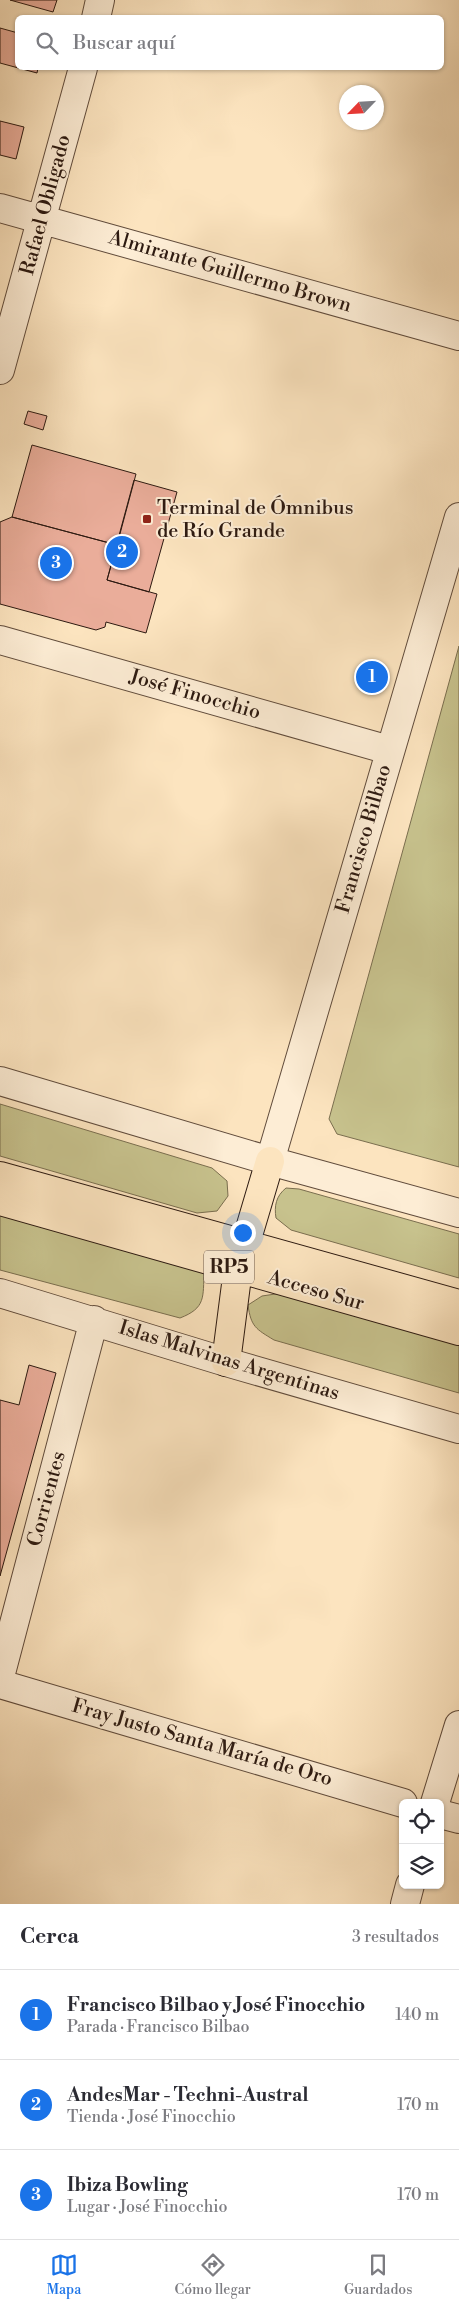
<!DOCTYPE html>
<html lang="es">
<head>
<meta charset="utf-8">
<style>
  :root { --surface:#fff; --page:#f2f2f3; --text:#2b2b33; --muted:#7c7c81; --line:#e1e1e2; --accent:#1a73e8 }
  body { margin:0; font-family:"Libre Bodoni",serif; background:var(--page); color:var(--text) }
  .controls { position:absolute; right:15px; bottom:15px; display:grid; overflow:hidden; border-radius:8px; box-shadow:0 1px 4px #0004 }
  .controls button { width:45px; height:45px; display:grid; place-items:center; padding:0; border:0; border-bottom:1px solid var(--line); background:var(--surface); color:var(--text); font:25px sans-serif }
  .compass { position:absolute; left:339px; top:85px; width:45px; height:45px; border-radius:50%; background:var(--surface); box-shadow:0 1px 4px #0004; rotate:245deg }
  .you { position:absolute; left:242px; top:1232px; width:18px; height:18px; margin:-12px; border:4px solid #fff; border-radius:50%; background:#1a73e8; box-shadow:0 0 0 8px #1a73e833 }
  .badge { display:grid; place-items:center; width:32px; height:32px; border-radius:50%; background:var(--accent); color:#fff; font-size:16px; font-weight:700 }
  .pin { position:absolute; translate:-50% -50%; border:2px solid #fff; box-shadow:0 1px 5px #0006 }
  .list { margin:0; padding:0; list-style:none }
  h2 { display:flex; justify-content:space-between; align-items:center; height:65px; margin:0; padding:0 20px; font-size:21px }
  h2 small { font-size:16px; font-weight:400; color:var(--muted) }
  .list li { display:grid; grid-template-columns:32px 1fr auto; gap:15px; align-items:center; box-sizing:border-box; height:90px; padding:0 20px; border-top:1px solid var(--line) }
  .list b { display:block; font-size:19px; white-space:nowrap }
  .list p { margin:0; font-size:16px; white-space:nowrap; color:var(--muted) }
  .list em { font-size:16px; font-style:normal; color:var(--muted) }
  .icon { flex:none; width:28px; height:28px; fill:none; stroke:currentColor; stroke-width:2; stroke-linecap:round; stroke-linejoin:round }
  .map { position:relative; flex:none; width:459px; height:1904px; overflow:hidden }
  .search { position:absolute; background:var(--surface); box-shadow:0 1px 4px #0004; left:15px; right:15px; top:15px; height:55px; display:flex; align-items:center; gap:12px; box-sizing:border-box; padding:0 18px; border-radius:8px; color:var(--muted); font-size:19px }
  .sheet { height:335px; background:var(--surface) }
  nav { display:flex; justify-content:space-around; align-items:center; box-sizing:border-box; height:70px; border-top:1px solid var(--line); background:var(--surface); font-size:14px; color:var(--muted) }
  nav a { display:grid; justify-items:center; gap:2px }
  nav .on { color:var(--accent) }
  .map>svg:first-child { display:block }
  .green { fill:#c7c28d; stroke:#7a6e4f }
  .building { fill:#eaad9a; stroke:#2d1a11 }
  .lines { fill:none; stroke-linecap:round; stroke-linejoin:round }
  .minor-casing { stroke:#614c3c; stroke-width:30 }
  .major-casing { stroke:#2d1a11; stroke-width:30 }
  .minor { stroke:#fdedd5; stroke-width:28 }
  .major { stroke:#fce4bf; stroke-width:28 }
  .poi-dot { fill:#8f2418; stroke:#fdedd5; stroke-width:2 }
  .labels { text-anchor:middle; dominant-baseline:central; stroke-width:4; stroke-linejoin:round; paint-order:stroke }
  .shield { fill:#fdedd5; stroke:#6b594c; stroke-width:1 }
  .shield-label { font-size:19px; font-weight:bold; fill:#2d1a11 }
  .street-label { font-size:20px; fill:#2d1a11; stroke:#fdedd5 }
  .poi-label { font-size:20px; fill:#2d1a11; stroke:#fdedd5; text-anchor:start }
</style>
</head>
<body>
<div class="map">
<svg width="459" height="1904" viewBox="0 0 459 1904">
  <rect width="100%" height="100%" fill="#fce4bf"/>
  <filter id="stains"><feTurbulence type="fractalNoise" baseFrequency=".004" numOctaves="4"/><feColorMatrix values="0 0 0 0 .2 0 0 0 0 .09 0 0 0 0 .02 0 0 0 .5 -.17"/></filter>
  <radialGradient id="worn" r=".72"><stop offset=".6" stop-color="#630" stop-opacity="0"/><stop offset="1" stop-color="#630" stop-opacity=".3"/></radialGradient>
  <path class="green" d="M 459,646 L 459,1167 L 337,1134 L 329,1119 Z
    M 0,1104 L 212,1168 L 227,1181 L 228,1196 L 217,1211 L 197,1213 L 0,1156 Z
    M 286,1188 L 299,1189 L 459,1234 L 459,1278 L 291,1230 L 276,1218 C 274,1206 276,1196 286,1188 Z
    M 0,1213 L 204,1272 C 203,1297 206,1308 180,1318 L 0,1270 Z
    M 282,1293 L 459,1343 L 459,1393 L 274,1340 C 256,1329 251,1327 248,1305 L 262,1296 Z"/>
  <path class="building" d="M 10,0 L 57,0 L 53,12 Z
    M 0,28 L 18,33 L 18,68 L 38,68 L 37,73 L 0,63 Z
    M 0,121 L 24,127 L 16,159 L 0,155 Z
    M 28,411 L 47,416 L 43,430 L 24,424 Z
    M 32,445 L 136,474 L 117,545 L 12,517 Z
    M 134,480 L 177,492 L 149,592 L 107,580 Z
    M 12,517 L 117,545 L 107,580 L 157,594 L 146,633 L 106,622 L 105,627 L 96,630 L 0,604 L 0,522 Z
    M 29,1365 L 56,1373 L 0,1576 L 0,1400 L 19,1405 Z"/>
  <g class="lines">
    <defs>
      <path id="minor" d="M 96,18 L 100,0
        M 0,208 L 459,336
        M 0,370 L 83,68
        M 0,640 L 389,750
        M 0,1081 L 270,1161 L 459,1213
        M 270,1161 L 459,517
        M 0,1293 L 226,1362 L 459,1429
        M 0,1677 L 94,1320
        M 0,1684 L 403,1803
        M 435,1803 L 459,1725
        M 440,1814 L 459,1819
        M 405,1904 L 410,1885"/>
      <path id="major" d="M 0,1176 L 459,1304
        M 0,1201 L 459,1331
        M 226,1362 L 238,1269 L 270,1161"/>
    </defs>
    <use href="#minor" class="minor-casing"/>
    <use href="#major" class="major-casing"/>
    <use href="#minor" class="minor"/>
    <use href="#major" class="major"/>
  </g>
  <rect class="poi-dot" x="142" y="514" width="10" height="10" rx="2.5"/>
  <g class="labels">
    <rect class="shield" x="204" y="1250.5" width="50" height="33" rx="4"/>
    <g class="shield-label">
      <text x="229" y="1267">RP5</text>
    </g>
    <g class="street-label">
      <text transform="translate(46 205) rotate(-75)">Rafael Obligado</text>
      <text transform="translate(230 272) rotate(16)">Almirante Guillermo Brown</text>
      <text transform="translate(195 695) rotate(16)">José Finocchio</text>
      <text transform="translate(364 839) rotate(-74)">Francisco Bilbao</text>
      <text transform="translate(316 1291) rotate(16)">Acceso Sur</text>
      <text transform="translate(229 1361) rotate(17)">Islas Malvinas Argentinas</text>
      <text transform="translate(47 1499) rotate(-75)">Corrientes</text>
      <text transform="translate(202 1743) rotate(16)">Fray Justo Santa María de Oro</text>
    </g>
    <g class="poi-label">
      <text x="157" y="508">Terminal de Ómnibus<tspan x="157" dy="23">de Río Grande</tspan></text>
    </g>
  </g>
  <rect width="100%" height="100%" filter="url(#stains)"/>
  <rect width="100%" height="100%" fill="url(#worn)"/>
</svg>
<div class="controls">
<button><svg class="icon" aria-label="locate" viewBox="0 0 24 24"><circle cx="12" cy="12" r="6"/><path d="M12 2v4M12 18v4M2 12h4M18 12h4"/></svg></button>
<button><svg class="icon" aria-label="layers" viewBox="0 0 24 24"><path d="M12 4l9 5-9 5-9-5zM3 14l9 5 9-5"/></svg></button>
</div>
<svg class="compass" viewBox="-18 -18 36 36"><path d="M0-13l5 13h-10z" fill="#e53935"/><path d="M0 13l5-13h-10z" fill="#7c7c81"/></svg>
<div class="you"></div>
<div class="pin badge" style="left:372px;top:677px">1</div>
<div class="pin badge" style="left:122px;top:552px">2</div>
<div class="pin badge" style="left:56px;top:563px">3</div>
<div class="search"><svg class="icon" aria-label="search" viewBox="0 0 24 24"><circle cx="10" cy="10" r="6"/><path d="M15 15l6 6"/></svg>Buscar aquí</div>
</div>
<section class="sheet">
<h2>Cerca<small>3 resultados</small></h2>
<ul class="list">
<li><span class="badge">1</span><div><b>Francisco Bilbao y José Finocchio</b><p>Parada · Francisco Bilbao</p></div><em>140 m</em></li>
<li><span class="badge">2</span><div><b>AndesMar - Techni-Austral</b><p>Tienda · José Finocchio</p></div><em>170 m</em></li>
<li><span class="badge">3</span><div><b>Ibiza Bowling</b><p>Lugar · José Finocchio</p></div><em>170 m</em></li>
</ul>
</section>
<nav>
<a class="on"><svg class="icon" aria-label="map" viewBox="0 0 24 24"><path d="M3 6l6-2 6 2 6-2v14l-6 2-6-2-6 2zM9 4v14M15 6v14"/></svg>Mapa</a>
<a><svg class="icon" aria-label="directions" viewBox="0 0 24 24"><path d="M12 3l9 9-9 9-9-9zM9 14v-3h6M13 9l2 2-2 2"/></svg>Cómo llegar</a>
<a><svg class="icon" aria-label="saved" viewBox="0 0 24 24"><path d="M7 4h10v16l-5-4-5 4z"/></svg>Guardados</a>
</nav>
</body>
</html>
